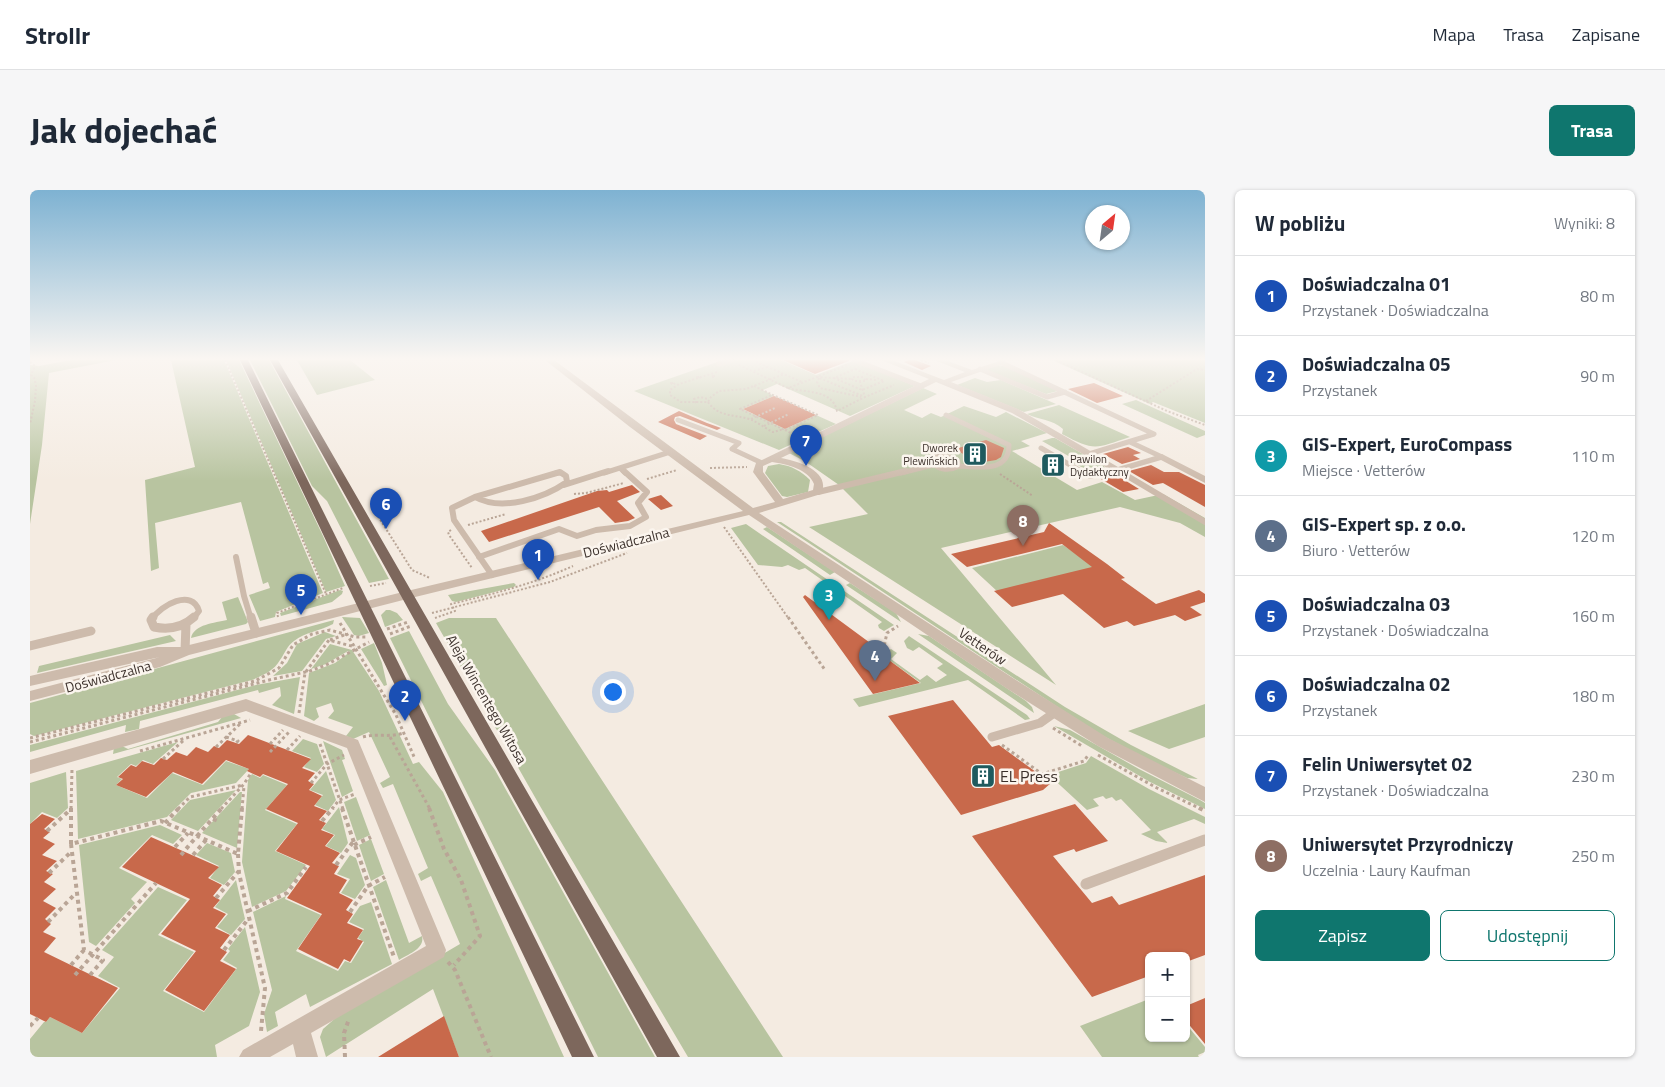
<!DOCTYPE html>
<html lang="pl">
<head>
<meta charset="utf-8">
<style>
  :root { --surface:#fff; --page:#f6f6f7; --text:#1f2937; --muted:#747a83; --line:#e0e1e3; --accent:#0f766e }
  body { margin:0; font-family:"Titillium Web",sans-serif; background:var(--page); color:var(--text) }
  .controls { position:absolute; right:15px; bottom:15px; display:grid; overflow:hidden; border-radius:8px; box-shadow:0 1px 4px #0004 }
  .controls button { width:45px; height:45px; display:grid; place-items:center; padding:0; border:0; border-bottom:1px solid var(--line); background:var(--surface); color:var(--text); font:25px sans-serif }
  .compass { position:absolute; left:1055px; top:15px; width:45px; height:45px; border-radius:50%; background:var(--surface); box-shadow:0 1px 4px #0004; rotate:29deg }
  .you { position:absolute; left:582px; top:501px; width:18px; height:18px; margin:-12px; border:4px solid #fff; border-radius:50%; background:#1a73e8; box-shadow:0 0 0 8px #1a73e833 }
  .badge { display:grid; place-items:center; width:32px; height:32px; border-radius:50%; background:var(--accent); color:#fff; font-size:16px; font-weight:700 }
  .pin { position:absolute; translate:-50% -41px; filter:drop-shadow(0 1px 2px #0008) }
  .pin::after { content:''; position:absolute; top:26px; width:18px; height:15px; background:inherit; clip-path:polygon(0 0,100% 0,50% 100%) }
  .list { margin:0; padding:0; list-style:none }
  h2 { display:flex; justify-content:space-between; align-items:center; height:65px; margin:0; padding:0 20px; font-size:21px }
  h2 small { font-size:16px; font-weight:400; color:var(--muted) }
  .list li { display:grid; grid-template-columns:32px 1fr auto; gap:15px; align-items:center; box-sizing:border-box; height:80px; padding:0 20px; border-top:1px solid var(--line) }
  .list b { display:block; font-size:19px; white-space:nowrap }
  .list p { margin:0; font-size:16px; white-space:nowrap; color:var(--muted) }
  .list em { font-size:16px; font-style:normal; color:var(--muted) }
  .actions { display:flex; gap:10px; padding:15px 20px }
  .actions a { flex:1; padding:11px 0; border:1px solid var(--accent); border-radius:8px; text-align:center; font-size:18px; color:var(--accent) }
  .actions .main { background:var(--accent); color:#fff }
  .map { position:relative; flex:none; width:1175px; height:867px; overflow:hidden; border-radius:8px }
  header { display:flex; align-items:center; gap:30px; box-sizing:border-box; height:70px; padding:0 25px; background:var(--surface); border-bottom:1px solid var(--line) }
  header strong { font-size:24px }
  nav { display:flex; gap:28px; margin-inline-start:auto; font-size:18px }
  .intro { display:flex; align-items:center; justify-content:space-between; box-sizing:border-box; height:120px; padding:0 30px }
  h1 { margin:0; font-size:35px }
  .button { padding:12px 22px; border-radius:8px; background:var(--accent); color:#fff; font-size:18px; font-weight:700 }
  main { display:flex; gap:30px; padding:0 30px }
  aside { flex:1; background:var(--surface); border-radius:8px; box-shadow:0 1px 4px #0004 }
  .map>svg:first-child { display:block }
  .green { fill:#b8c4a0 }
  .building { fill:#c8694b }
  .lines { fill:none; stroke-linecap:round; stroke-linejoin:round }
  .path-far2 { stroke:#b9a596; stroke-width:2; stroke-dasharray:2 2; stroke-linecap:butt }
  .path-far1 { stroke:#b9a596; stroke-width:3; stroke-dasharray:3 3; stroke-linecap:butt }
  .path { stroke:#b9a596; stroke-width:4; stroke-dasharray:4 4; stroke-linecap:butt }
  .service-far3 { stroke:#cdbbac; stroke-width:5 }
  .service-far2 { stroke:#cdbbac; stroke-width:6 }
  .service-far1 { stroke:#cdbbac; stroke-width:9 }
  .service { stroke:#cdbbac; stroke-width:11 }
  .minor { fill:#cdbbac; fill-rule:evenodd }
  .tertiary { fill:#cdbbac; fill-rule:evenodd }
  .primary { fill:#7d675c; fill-rule:evenodd }
  .labels { text-anchor:middle; dominant-baseline:central; stroke-width:5; stroke-linejoin:round; paint-order:stroke }
  .far-poi-label { font-size:11px; fill:#3b302b; stroke:#fbf5ee; text-anchor:end }
  .street-label { font-size:14px; fill:#3b302b; stroke:#fbf5ee }
  .near-poi-label { font-size:16px; fill:#3b302b; stroke:#fbf5ee; text-anchor:start }
</style>
</head>
<body>
<header>
<strong>Strollr</strong>
<nav><a>Mapa</a><a>Trasa</a><a>Zapisane</a></nav>
</header>
<div class="intro"><h1>Jak dojechać</h1><a class="button">Trasa</a></div>
<main>
<div class="map">
<svg width="1175" height="867" viewBox="0 0 1175 867">
  <rect width="100%" height="100%" fill="#f4ebe1"/>
  <path class="green" d="M 41,170 L 86,170 L 19,183 L 12,255 L 0,334 L 0,175 L 9,176 Z
    M 141,170 L 194,170 L 293,403 L 246,422 L 245,427 L 230,431 L 219,405 L 240,398 L 238,392 L 233,394 L 211,312 L 125,333 L 129,378 L 121,381 L 115,290 L 165,277 Z
    M 196,170 L 209,170 L 293,346 L 315,396 L 296,402 Z
    M 220,170 L 239,170 L 359,389 L 339,393 L 297,311 L 282,296 Z
    M 267,170 L 320,170 L 345,190 L 287,205 Z
    M 693,170 L 751,170 L 786,185 L 823,171 L 885,196 L 820,226 L 747,194 L 733,200 L 744,206 L 713,219 L 723,224 L 744,215 L 744,234 L 755,239 L 786,225 L 806,234 L 749,260 L 604,201 Z
    M 1022,170 L 1175,170 L 1175,233 L 1123,212 L 1120,214 Z
    M 967,175 L 974,176 L 1028,201 L 1016,204 L 958,181 L 957,179 Z
    M 945,188 L 957,192 L 971,190 L 1026,214 L 994,222 L 927,195 Z
    M 893,198 L 907,204 L 874,220 L 892,228 L 901,223 L 911,227 L 934,216 L 966,227 L 976,222 L 1017,243 L 991,251 L 1000,256 L 982,261 L 1047,300 L 1072,292 L 1105,310 L 1133,304 L 1175,328 L 1175,347 L 1150,333 L 1090,317 L 911,358 L 1026,495 L 779,337 L 838,324 L 809,295 L 776,272 L 759,263 Z
    M 1106,210 L 1175,241 L 1175,245 L 1167,248 L 1092,214 Z
    M 1029,215 L 1100,247 C 1066,258 1065,262 1032,244 L 1033,239 C 1022,229 1009,230 997,224 Z
    M 1022,248 L 1025,248 L 1074,276 L 1075,280 L 1062,282 L 1041,272 L 1042,268 L 1012,251 Z
    M 749,274 C 762,276 771,281 780,290 L 778,302 L 757,307 L 752,306 L 735,283 L 738,276 Z
    M 747,332 L 751,332 L 1035,517 L 1101,555 L 1168,589 L 1157,588 L 1122,572 L 1064,541 Z
    M 716,334 L 729,343 L 864,435 L 854,441 L 849,438 L 848,435 L 852,432 L 775,378 L 769,380 L 758,375 L 752,377 L 728,375 L 701,338 Z
    M 737,337 L 805,382 L 800,385 L 733,339 Z
    M 1033,355 L 1065,377 L 968,402 L 942,378 Z
    M 484,393 L 486,395 L 484,397 L 426,412 L 422,411 L 418,405 Z
    M 820,393 L 866,423 L 871,432 L 816,395 Z
    M 310,400 L 313,401 L 312,404 L 302,412 L 251,426 L 250,423 Z
    M 208,407 L 218,432 L 216,434 L 161,448 C 164,434 185,433 197,430 L 192,412 Z
    M 360,420 L 367,423 L 373,430 L 355,437 L 351,425 L 356,420 Z
    M 312,427 L 330,428 L 339,443 L 329,446 L 324,445 Z
    M 419,428 L 466,428 L 753,867 L 658,867 L 510,616 L 406,433 Z
    M 304,430 L 303,434 C 291,441 275,442 264,451 C 257,456 255,463 250,470 C 244,481 233,485 222,490 L 4,546 L 0,544 L 0,513 Z
    M 379,441 L 418,514 L 465,580 L 625,867 L 568,867 L 360,448 Z
    M 295,442 L 306,446 L 296,449 L 272,481 L 243,486 L 257,473 L 267,454 Z
    M 888,444 L 899,446 L 996,511 L 1002,517 L 1004,523 Z
    M 140,445 L 146,451 L 7,483 L 9,476 Z
    M 879,446 L 997,525 L 1000,529 L 995,530 L 938,490 L 829,517 L 823,509 L 891,493 L 852,465 L 861,459 L 867,463 L 861,469 L 890,490 L 897,485 L 906,492 L 917,485 L 907,478 L 913,474 L 889,457 L 883,461 L 877,458 L 874,451 Z
    M 344,453 L 352,473 L 357,495 L 354,496 L 331,459 Z
    M 300,454 L 322,460 L 349,501 L 383,574 L 389,572 L 413,602 L 534,867 L 429,867 L 403,799 L 296,867 L 290,847 L 293,839 L 309,825 L 430,754 L 401,686 L 391,691 L 388,684 L 398,678 L 363,594 L 353,598 L 350,593 L 360,587 L 339,542 L 323,549 L 316,546 L 323,537 L 298,528 L 304,521 L 301,513 L 286,518 L 289,527 L 284,531 L 274,526 L 279,483 L 305,473 L 320,462 L 318,461 L 296,474 L 281,479 Z
    M 270,487 L 264,524 L 242,515 L 251,506 L 250,497 L 229,503 L 228,500 L 110,531 L 109,539 L 95,542 L 96,535 L 0,562 L 0,555 L 226,495 Z
    M 1175,514 L 1175,547 L 1139,559 L 1098,541 Z
    M 204,524 L 211,528 L 83,564 L 84,557 L 90,555 L 98,559 L 188,532 L 193,526 Z
    M 1024,536 L 1040,540 L 1109,579 L 1170,610 L 1175,613 L 1175,619 L 1120,592 Z
    M 273,549 L 287,554 L 294,574 L 287,582 L 274,577 L 281,568 L 262,561 Z
    M 293,551 L 312,560 L 315,569 L 312,570 L 323,601 L 312,607 Z
    M 148,552 L 123,574 L 113,570 L 106,576 L 101,574 L 87,587 L 92,589 L 86,595 L 117,608 L 142,583 L 173,595 L 196,571 L 219,579 L 206,593 L 161,603 L 137,627 L 48,649 L 46,581 Z
    M 1061,566 L 1119,599 L 1175,627 L 1175,634 L 1164,629 L 1127,642 L 1138,653 L 1126,651 L 1111,644 L 1121,640 L 1091,609 L 1086,611 L 1082,607 L 1076,609 L 1073,606 L 1063,609 L 1069,616 L 1057,620 L 1019,585 L 1056,573 Z
    M 296,581 L 306,610 L 298,621 L 285,615 L 293,605 L 280,600 Z
    M 36,582 L 38,618 L 27,628 L 12,622 L 0,634 L 0,593 Z
    M 222,584 L 230,588 L 233,585 L 257,595 L 235,620 L 267,634 L 245,661 L 276,675 L 256,701 L 222,717 L 212,672 L 218,590 Z
    M 206,600 L 168,641 L 141,630 L 160,610 Z
    M 210,602 L 212,602 L 207,658 L 172,643 Z
    M 326,607 L 340,645 L 327,651 L 314,612 Z
    M 309,617 L 318,653 L 311,663 L 296,656 L 305,645 L 292,639 Z
    M 130,635 L 152,645 L 143,654 L 122,645 L 89,678 L 117,692 L 101,709 L 105,713 L 66,756 L 59,752 L 49,655 Z
    M 341,649 L 354,684 L 341,691 L 329,655 Z
    M 177,653 L 201,663 L 205,682 L 194,695 L 180,688 L 189,676 L 166,665 Z
    M 320,665 L 326,668 L 335,695 L 325,709 L 311,703 L 320,689 L 307,684 Z
    M 206,690 L 215,729 L 201,745 L 187,737 L 198,724 L 185,717 Z
    M 356,690 L 379,753 L 392,746 C 395,759 378,764 369,770 L 343,697 Z
    M 128,697 L 157,710 L 128,745 L 164,762 L 133,801 L 174,822 L 207,778 L 193,770 L 200,761 L 198,759 L 215,737 L 230,802 L 219,836 L 185,855 L 187,867 L 0,867 L 0,849 L 14,832 L 16,832 L 20,827 L 52,843 L 90,798 L 68,786 L 84,767 L 72,760 Z
    M 256,706 L 255,709 L 291,725 L 266,761 L 308,781 L 315,771 L 321,773 L 334,752 L 328,748 L 334,739 L 319,732 L 330,716 L 341,712 L 362,774 L 280,817 L 276,804 L 245,822 L 248,836 L 237,842 L 234,824 L 242,800 L 223,722 Z
    M 1119,809 L 1119,848 L 1156,848 L 1156,834 L 1175,857 L 1175,862 L 1168,865 L 1169,867 L 1072,867 L 1050,836 Z"/>
  <path class="building" d="M 753,170 L 819,170 L 819,171 L 785,184 Z
    M 879,170 L 885,170 L 901,176 L 892,180 L 874,172 Z
    M 1064,193 L 1093,206 L 1067,213 L 1038,199 Z
    M 744,206 L 754,210 L 786,225 L 755,239 L 713,219 Z
    M 649,221 L 677,233 L 691,238 L 687,240 L 650,226 L 645,227 L 644,230 L 646,234 L 677,246 L 670,250 L 628,232 Z
    M 956,250 L 974,258 L 971,267 L 966,270 L 948,273 L 925,259 Z
    M 1098,257 L 1111,263 L 1103,265 L 1110,269 L 1092,274 L 1073,264 Z
    M 1121,275 L 1134,282 L 1149,282 L 1175,295 L 1175,317 L 1133,293 L 1123,295 L 1099,281 Z
    M 1086,285 L 1088,286 L 1109,299 L 1093,302 L 1071,289 Z
    M 602,295 L 610,302 L 587,311 L 605,328 L 598,331 L 585,333 L 569,317 L 459,352 L 451,341 L 567,301 L 577,300 L 579,302 Z
    M 631,305 L 643,316 L 631,320 L 618,309 Z
    M 1019,333 L 1077,374 L 1095,388 L 1091,389 L 1126,414 L 1169,400 L 1175,404 L 1175,412 L 1160,417 L 1172,425 L 1155,431 L 1145,425 L 1104,436 L 1097,431 L 1074,438 L 1033,404 L 982,417 L 964,401 L 1062,377 L 1032,354 L 937,377 L 921,364 L 1014,342 Z
    M 775,405 L 847,458 L 844,459 L 890,493 L 843,504 L 773,407 Z
    M 923,510 L 962,557 L 969,555 L 1021,593 L 1013,600 L 931,625 L 858,526 Z
    M 218,545 L 281,569 L 272,578 L 285,583 L 278,591 L 284,594 L 279,600 L 292,606 L 284,616 L 297,621 L 289,630 L 296,633 L 291,640 L 304,645 L 295,656 L 310,663 L 302,673 L 309,676 L 304,684 L 317,690 L 309,703 L 323,710 L 316,720 L 323,724 L 317,733 L 333,740 L 327,749 L 333,751 L 320,772 L 314,769 L 308,779 L 268,759 L 292,724 L 257,708 L 280,676 L 246,661 L 268,633 L 236,619 L 258,594 L 233,584 L 230,587 L 217,581 L 219,579 L 196,570 L 172,594 L 143,582 L 116,607 L 86,595 L 93,589 L 88,587 L 101,575 L 106,577 L 112,571 L 124,575 L 131,568 L 137,570 L 146,562 L 157,566 L 166,557 L 178,562 L 184,556 L 189,558 L 197,550 L 209,554 Z
    M 1045,614 L 1078,651 L 1046,662 L 1044,659 L 1023,666 L 1062,713 L 1082,706 L 1089,715 L 1175,685 L 1175,765 L 1156,772 L 1156,766 L 1119,766 L 1119,786 L 1062,807 L 942,646 Z
    M 12,624 L 25,629 L 14,639 L 20,642 L 13,648 L 25,654 L 12,665 L 27,671 L 16,681 L 23,684 L 14,692 L 26,699 L 13,711 L 26,718 L 15,729 L 21,734 L 13,742 L 26,748 L 14,762 L 88,798 L 52,843 L 20,827 L 16,832 L 0,824 L 0,634 Z
    M 121,647 L 189,677 L 178,688 L 192,695 L 183,706 L 190,710 L 183,718 L 196,724 L 185,738 L 200,745 L 190,758 L 197,762 L 190,771 L 206,779 L 174,821 L 135,800 L 166,761 L 131,744 L 160,709 L 92,677 Z
    M 1175,808 L 1175,854 L 1156,831 L 1156,816 Z
    M 414,826 L 429,867 L 348,867 Z"/>
  <g class="lines">
    <path class="path-far2" d="M 195,170 L 296,404
      M 722,170 L 772,192
      M 891,170 L 899,173
      M 1026,170 L 1137,221 L 1175,235
      M 0,172 L 5,176 L 1,185 L 4,187 L 6,195 L 5,211 L 0,234
      M 709,175 L 758,198 L 787,187 L 835,207 L 864,195
      M 817,175 L 787,187 L 822,189
      M 825,179 L 854,191 L 832,200 L 804,188 Z
      M 724,181 L 737,177
      M 687,182 L 649,194 L 640,200 L 640,205 L 651,212 L 678,212 L 681,207 L 689,201 L 716,199 L 754,184
      M 683,186 L 685,186 L 685,187 L 681,187 Z
      M 667,187 L 671,187 L 669,188 Z
      M 823,187 L 833,187 L 836,191 L 825,191 L 822,189 Z
      M 789,188 L 787,192 L 790,198 L 831,207
      M 836,189 L 847,190
      M 641,193 L 645,193 L 643,195 Z
      M 724,196 L 743,205
      M 758,198 C 776,203 802,199 807,221 L 835,207 L 830,192
      M 742,205 L 743,205 L 788,225 L 755,240 L 710,219 Z
      M 1116,211 L 1167,179 L 1175,180
      M 678,212 C 689,228 706,224 722,230 C 729,233 736,239 743,242 L 754,239
      M 666,213 L 664,209 L 670,207 L 678,209
      M 721,229 L 745,218
      M 734,236 L 759,224
      M 755,240 L 767,246
      M 680,278 L 717,277
      M 970,284 L 1003,306
      M 617,289 L 647,280
      M 544,304 L 556,303 L 594,293
      M 346,323 L 382,380 L 400,388
      M 438,335 L 476,324
      M 694,337 L 759,429
      M 421,340 L 418,342 L 419,345 L 442,378
      M 340,396 L 356,393
      M 402,423 L 520,392 L 597,363
      M 248,427 L 247,423 L 313,398
      M 405,428 L 425,421 L 421,414 C 463,404 503,394 543,376"/>
    <path class="path-far1" d="M 758,427 L 795,480
      M 310,433 L 366,525 L 385,569
      M 357,439 L 378,432
      M 360,444 L 381,436
      M 300,450 L 314,445
      M 853,461 L 857,443 L 868,436
      M 269,523 L 275,483 L 299,450 L 325,457
      M 1023,538 L 1052,556
      M 196,547 L 208,551 L 206,553
      M 333,547 C 346,543 360,548 373,543
      M 360,547 L 400,619
      M 0,548 L 225,491 L 249,478 L 263,455 L 282,444 L 300,440 L 325,447 L 336,447
      M 0,552 L 239,490 L 280,481 L 296,475 L 339,452
      M 240,554 L 253,540
      M 290,554 L 313,619
      M 972,555 L 1012,584 L 1054,571 L 1059,564
      M 186,557 L 210,534
      M 257,560 L 270,546
      M 110,561 L 220,530
      M 240,562 L 259,542
      M 1068,565 L 1127,598 L 1171,619
      M 133,569 L 154,550
      M 1006,586 L 1012,584
      M 281,593 L 297,574 L 314,565
      M 41,619 L 42,579
      M 148,619 L 160,607 L 213,595
      M 191,619 L 214,594 L 221,583
      M 212,619 L 214,596
      M 302,619 L 309,610 L 325,604"/>
    <path class="path" d="M 312,618 L 364,767
      M 399,618 L 414,659 L 431,690 L 450,746 L 424,775
      M 1169,618 L 1175,621
      M 183,629 L 188,631
      M 292,631 L 303,618
      M 135,633 L 149,618
      M 17,641 L 40,620
      M 41,654 L 41,618
      M 324,655 L 341,647
      M 145,657 L 158,643
      M 208,664 L 209,683 L 235,798 L 231,841
      M 151,665 L 167,646 L 208,664 L 212,618
      M 163,665 L 176,650
      M 306,675 L 323,652
      M 19,683 L 42,661
      M 186,708 L 209,681
      M 218,721 L 257,703 L 276,677
      M 320,722 L 338,696 L 355,687
      M 18,732 L 46,703
      M 194,760 L 219,728
      M 418,772 L 425,780 L 461,867
      M 41,775 L 54,760
      M 45,785 L 126,693
      M 60,785 L 73,770 L 54,760 L 41,654 L 131,631 L 167,646 L 192,618
      M 0,836 L 8,828
      M 315,867 L 314,843 L 319,829"/>
    <path class="service-far3" d="M 824,170 L 891,196
      M 970,172 L 1124,244 L 1059,264
      M 689,174 L 702,170
      M 950,179 L 1017,207 L 1035,202
      M 916,225 L 979,255 C 979,283 949,277 929,276
      M 648,230 L 709,253 L 702,259 L 732,273
      M 1100,252 L 1132,267
      M 1011,258 L 1054,283
      M 908,265 L 920,267 L 928,272 L 929,276 C 918,282 906,280 899,269 Z
      M 590,278 L 595,283
      M 526,283 L 531,283
      M 574,283 L 640,262
      M 871,283 L 903,275
      M 1075,283 L 1087,280 L 1091,283"/>
    <path class="service-far2" d="M 1052,281 L 1060,286 L 1081,281
      M 1089,281 L 1175,332
      M 530,282 L 536,286 L 537,292 C 514,308 472,322 445,307 Z
      M 534,295 L 578,281
      M 788,302 L 876,281
      M 445,307 L 422,318 L 424,330 L 462,385
      M 206,367 L 214,406 L 221,429
      M 449,367 L 529,339 L 547,346 L 566,340 L 600,336 L 616,327 L 608,313 L 617,302 L 594,281
      M 122,429 C 131,415 162,398 169,421 L 163,429"/>
    <path class="service-far1" d="M 123,427 L 121,430 L 124,437 C 139,440 152,438 164,427
      M 221,427 L 226,443
      M 0,456 L 61,441
      M 155,461 L 156,434
      M 962,547 L 1010,533 L 1024,523"/>
    <path class="service" d="M 1056,694 L 1175,650"/>
    <path class="minor" d="M 515,170 L 524,170 L 723,318 L 745,312 L 723,282 L 726,273 L 899,189 L 851,170 L 862,170 L 914,190 L 935,182 L 904,170 L 915,170 L 942,180 L 973,170 L 973,174 L 921,192 L 988,219 L 1088,277 L 1132,264 L 1175,286 L 1175,293 L 1131,270 L 1090,282 L 1084,282 L 982,223 L 906,192 L 751,268 C 767,271 802,281 791,304 L 729,323 L 986,490 L 1078,548 L 1175,597 L 1175,612 L 1068,556 L 976,498 L 719,325 L 377,409 L 373,408 L 371,405 L 377,401 L 713,321 L 600,237 ZM 742,272 C 757,274 778,279 784,294 L 783,300 L 753,309 L 733,282 L 733,276 Z
      M 216,509 L 328,550 L 416,760 L 414,767 L 281,843 L 288,867 L 266,867 L 263,854 L 240,867 L 209,867 L 213,860 L 396,756 L 317,558 L 216,521 L 0,584 L 0,570 Z"/>
    <path class="tertiary" d="M 377,401 L 383,405 L 381,408 L 159,465 L 130,477 L 0,511 L 0,501 L 130,467 L 0,496 L 0,486 L 127,457 L 151,457 Z"/>
    <path class="primary" d="M 210,170 L 218,170 L 564,867 L 542,867 Z
      M 240,170 L 248,170 L 650,867 L 627,867 Z"/>
  </g>
  <linearGradient id="sky" x2="0" y2="1"><stop stop-color="#7eb2d2"/><stop offset="0.58" stop-color="#faf6f2"/><stop offset="1" stop-color="#faf6f2" stop-opacity="0"/></linearGradient>
  <rect width="1175" height="291" fill="url(#sky)"/>
  <defs>
    <symbol id="building-square" viewBox="-11 -11 22 22"><rect x="-9" y="-9" width="18" height="18" rx="4" fill="#1f5a5e" stroke="#fbf5ee"/><path d="M-4-6H4V6H1V3H-1V6H-4ZM-2.5-4.3h1.7v1.8h-1.7ZM.8-4.3h1.7v1.8H.8ZM-2.5-1h1.7V.8h-1.7ZM.8-1h1.7V.8H.8Z" fill="#fff"/></symbol>
  </defs>
  <g fill-rule="evenodd">
    <use href="#building-square" x="931" y="250" width="28" height="28"/>
    <use href="#building-square" x="1009" y="261" width="28" height="28"/>
    <use href="#building-square" x="939" y="572" width="28" height="28"/>
  </g>
  <g class="labels">
    <g class="far-poi-label">
      <text x="928" y="258">Dworek<tspan x="928" dy="13">Plewińskich</tspan></text>
      <text x="1040" y="269" text-anchor="start">Pawilon<tspan x="1040" dy="13">Dydaktyczny</tspan></text>
    </g>
    <g class="street-label">
      <text transform="translate(596 352) rotate(-14)">Doświadczalna</text>
      <text transform="translate(953 456) rotate(34)">Vetterów</text>
      <text transform="translate(78 486) rotate(-15)">Doświadczalna</text>
      <text transform="translate(457 509) rotate(60)">Aleja Wincentego Witosa</text>
    </g>
    <g class="near-poi-label">
      <text x="970" y="586">EL Press</text>
    </g>
  </g>
</svg>
<div class="controls">
<button>+</button>
<button>−</button>
</div>
<svg class="compass" viewBox="-18 -18 36 36"><path d="M0-13l5 13h-10z" fill="#e53935"/><path d="M0 13l5-13h-10z" fill="#747a83"/></svg>
<div class="you"></div>
<div class="pin badge" style="left:508px;top:390px;background:#1a4fb4">1</div>
<div class="pin badge" style="left:375px;top:531px;background:#1a4fb4">2</div>
<div class="pin badge" style="left:799px;top:430px;background:#0f9aa8">3</div>
<div class="pin badge" style="left:845px;top:491px;background:#5c6f8a">4</div>
<div class="pin badge" style="left:271px;top:425px;background:#1a4fb4">5</div>
<div class="pin badge" style="left:356px;top:339px;background:#1a4fb4">6</div>
<div class="pin badge" style="left:776px;top:276px;background:#1a4fb4">7</div>
<div class="pin badge" style="left:993px;top:356px;background:#8d6e63">8</div>
</div>
<aside>
<h2>W pobliżu<small>Wyniki: 8</small></h2>
<ul class="list">
<li><span class="badge" style="background:#1a4fb4">1</span><div><b>Doświadczalna 01</b><p>Przystanek · Doświadczalna</p></div><em>80 m</em></li>
<li><span class="badge" style="background:#1a4fb4">2</span><div><b>Doświadczalna 05</b><p>Przystanek</p></div><em>90 m</em></li>
<li><span class="badge" style="background:#0f9aa8">3</span><div><b>GIS-Expert, EuroCompass</b><p>Miejsce · Vetterów</p></div><em>110 m</em></li>
<li><span class="badge" style="background:#5c6f8a">4</span><div><b>GIS-Expert sp. z o.o.</b><p>Biuro · Vetterów</p></div><em>120 m</em></li>
<li><span class="badge" style="background:#1a4fb4">5</span><div><b>Doświadczalna 03</b><p>Przystanek · Doświadczalna</p></div><em>160 m</em></li>
<li><span class="badge" style="background:#1a4fb4">6</span><div><b>Doświadczalna 02</b><p>Przystanek</p></div><em>180 m</em></li>
<li><span class="badge" style="background:#1a4fb4">7</span><div><b>Felin Uniwersytet 02</b><p>Przystanek · Doświadczalna</p></div><em>230 m</em></li>
<li><span class="badge" style="background:#8d6e63">8</span><div><b>Uniwersytet Przyrodniczy</b><p>Uczelnia · Laury Kaufman</p></div><em>250 m</em></li>
</ul>
<div class="actions"><a class="main">Zapisz</a><a>Udostępnij</a></div>
</aside>
</main>
</body>
</html>
